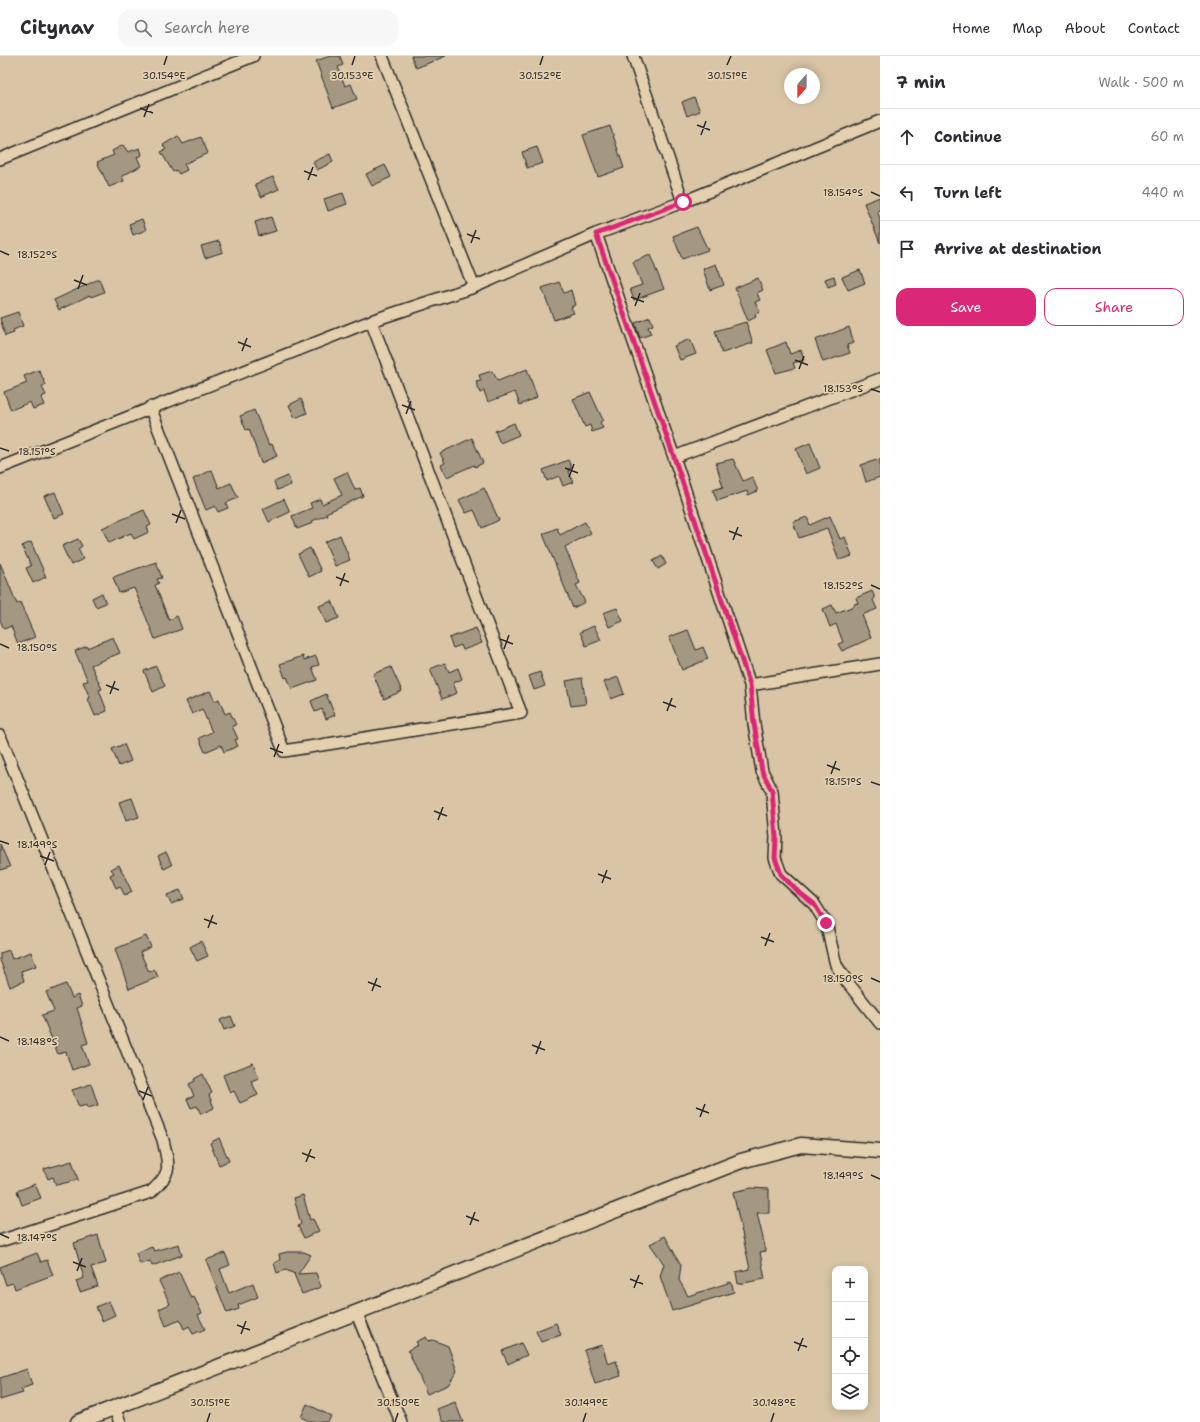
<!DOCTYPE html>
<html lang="en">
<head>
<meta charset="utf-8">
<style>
  :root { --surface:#fff; --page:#f7f7f7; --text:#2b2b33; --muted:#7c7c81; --line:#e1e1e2; --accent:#db2777 }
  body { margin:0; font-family:"Shantell Sans",sans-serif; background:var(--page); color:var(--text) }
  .controls { position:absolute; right:12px; bottom:12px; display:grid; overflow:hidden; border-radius:8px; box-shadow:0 2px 10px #0003 }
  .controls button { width:36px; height:36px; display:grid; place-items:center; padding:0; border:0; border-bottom:1px solid var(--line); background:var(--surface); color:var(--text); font:20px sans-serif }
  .compass { position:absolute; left:784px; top:12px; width:36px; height:36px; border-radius:50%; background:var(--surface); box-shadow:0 2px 10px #0003; rotate:201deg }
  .stop { position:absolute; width:12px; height:12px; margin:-9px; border:3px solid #db2777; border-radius:50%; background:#fff }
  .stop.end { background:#db2777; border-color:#fff; box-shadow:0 1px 4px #0008 }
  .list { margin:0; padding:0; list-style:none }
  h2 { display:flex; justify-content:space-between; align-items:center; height:52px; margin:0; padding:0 16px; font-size:17px }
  h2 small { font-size:13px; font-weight:400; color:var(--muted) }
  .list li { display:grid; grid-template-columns:26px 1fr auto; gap:12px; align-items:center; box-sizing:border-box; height:56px; padding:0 16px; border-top:1px solid var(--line) }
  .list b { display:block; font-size:15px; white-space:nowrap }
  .list em { font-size:13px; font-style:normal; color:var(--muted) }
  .actions { display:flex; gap:8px; padding:12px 16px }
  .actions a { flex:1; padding:9px 0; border:1px solid var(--accent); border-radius:12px; text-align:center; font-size:14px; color:var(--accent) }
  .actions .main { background:var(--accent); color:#fff }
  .icon { flex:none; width:22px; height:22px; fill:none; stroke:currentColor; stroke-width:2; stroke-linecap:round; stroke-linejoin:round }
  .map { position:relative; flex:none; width:880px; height:1366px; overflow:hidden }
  header { display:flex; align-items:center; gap:24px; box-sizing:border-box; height:56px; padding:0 20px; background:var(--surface); border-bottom:1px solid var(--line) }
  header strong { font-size:19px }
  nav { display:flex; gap:22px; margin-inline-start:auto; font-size:14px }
  .search { width:280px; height:36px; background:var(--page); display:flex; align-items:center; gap:10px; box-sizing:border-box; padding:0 14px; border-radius:12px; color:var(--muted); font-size:15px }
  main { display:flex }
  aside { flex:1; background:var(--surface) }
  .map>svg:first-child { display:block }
  .building { fill:#a59882; stroke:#2b2b2b }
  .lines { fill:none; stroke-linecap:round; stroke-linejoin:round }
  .minor-casing { stroke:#2b2b2b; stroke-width:14 }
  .tertiary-casing { stroke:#2b2b2b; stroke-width:17 }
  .minor { stroke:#e4cfae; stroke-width:11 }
  .tertiary { stroke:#e4cfae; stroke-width:14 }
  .route { stroke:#db2777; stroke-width:5 }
  .ticks { fill:none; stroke:#2b2b2b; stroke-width:1.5 }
  .ticks-label { font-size:10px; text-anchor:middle; fill:#2b2b2b; stroke:#e4cfae; stroke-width:3.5; stroke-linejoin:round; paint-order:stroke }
</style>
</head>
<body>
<header>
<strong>Citynav</strong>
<div class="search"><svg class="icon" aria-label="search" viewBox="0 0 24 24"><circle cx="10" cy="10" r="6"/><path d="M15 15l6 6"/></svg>Search here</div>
<nav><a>Home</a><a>Map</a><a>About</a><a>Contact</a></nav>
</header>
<main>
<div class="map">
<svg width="880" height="1366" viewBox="0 0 880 1366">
  <rect width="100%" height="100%" fill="#d9c5a6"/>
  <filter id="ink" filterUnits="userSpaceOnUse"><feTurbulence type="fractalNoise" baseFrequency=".025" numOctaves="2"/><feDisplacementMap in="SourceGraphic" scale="8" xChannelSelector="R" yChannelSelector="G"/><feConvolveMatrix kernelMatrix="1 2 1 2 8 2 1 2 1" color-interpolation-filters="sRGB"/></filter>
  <g filter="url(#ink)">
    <path class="building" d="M 330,0 L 340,0 L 343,9 L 338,11 L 345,30 L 351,28 L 357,43 L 333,52 L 316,5 Z
      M 411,0 L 446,0 L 416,12 Z
      M 694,41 L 700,55 L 687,60 L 682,46 Z
      M 610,70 L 624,112 L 598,121 L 583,79 Z
      M 178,80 L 183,88 L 201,81 L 208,97 L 184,108 L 187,114 L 179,118 L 176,114 L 173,116 L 161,96 L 166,93 L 163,89 Z
      M 123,89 L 128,96 L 140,92 L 142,99 L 137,101 L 141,110 L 122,120 L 124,125 L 109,131 L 97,106 L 114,99 L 112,95 Z
      M 537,91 L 543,107 L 527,112 L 522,96 Z
      M 330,98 L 333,106 L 317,114 L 313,106 Z
      M 385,109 L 391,121 L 372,130 L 366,118 Z
      M 273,121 L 279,133 L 261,141 L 255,128 Z
      M 343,137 L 347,148 L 328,155 L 324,143 Z
      M 880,141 L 880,154 L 877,155 L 880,162 L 880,187 L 864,147 Z
      M 271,161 L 276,175 L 259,180 L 255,166 Z
      M 142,163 L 146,174 L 133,179 L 129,168 Z
      M 697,171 L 708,194 L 682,203 L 673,180 Z
      M 219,185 L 223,196 L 205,202 L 201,190 Z
      M 650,199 L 664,233 L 634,244 L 630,233 L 642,229 L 633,206 Z
      M 716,208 L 724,229 L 710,234 L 703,213 Z
      M 860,214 L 865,227 L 848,234 L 842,221 Z
      M 834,220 L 836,228 L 828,231 L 825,223 Z
      M 758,222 L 763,234 L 757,237 L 760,244 L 755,246 L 760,256 L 755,258 L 756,261 L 748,265 L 735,232 Z
      M 99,223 L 104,236 L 91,241 L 90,239 L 59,254 L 54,244 Z
      M 559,226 L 564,237 L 571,234 L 575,249 L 571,251 L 574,257 L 554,264 L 542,232 Z
      M 18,256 L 23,270 L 13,274 L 14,277 L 5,280 L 0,262 Z
      M 650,261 L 653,269 L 648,271 L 651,278 L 640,282 L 635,267 Z
      M 746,266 L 753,287 L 722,297 L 715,275 Z
      M 849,271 L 854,287 L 847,289 L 850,297 L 823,306 L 815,284 Z
      M 690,283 L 696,298 L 680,304 L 674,290 Z
      M 786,286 L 790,298 L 801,294 L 804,304 L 793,307 L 795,312 L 776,317 L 767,294 Z
      M 527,313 L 537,341 L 520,349 L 515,336 L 488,346 L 484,335 L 480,337 L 476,326 L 481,325 L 479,319 L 492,315 L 498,325 Z
      M 39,314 L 46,329 L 42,331 L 46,339 L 41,341 L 44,349 L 33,353 L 30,346 L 11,354 L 4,336 L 27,327 L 24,320 Z
      M 590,336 L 603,364 L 600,366 L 603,372 L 592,376 L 590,369 L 585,371 L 573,343 Z
      M 301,343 L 307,357 L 295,362 L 289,349 Z
      M 254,354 L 269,389 L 272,388 L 277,400 L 261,407 L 249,373 L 246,374 L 240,360 Z
      M 514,367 L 519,379 L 500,387 L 495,375 Z
      M 472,382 L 483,407 L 475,411 L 474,409 L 447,421 L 441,409 L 445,407 L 440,397 Z
      M 810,387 L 820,412 L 806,418 L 796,393 Z
      M 733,403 L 743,425 L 752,421 L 758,435 L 748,439 L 747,435 L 717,445 L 713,434 L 723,431 L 716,407 Z
      M 880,403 L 880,421 L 866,426 L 861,409 Z
      M 568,404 L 572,412 L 568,413 L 573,426 L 563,430 L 559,420 L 547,425 L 543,414 Z
      M 212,414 L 219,432 L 231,427 L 238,442 L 226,447 L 228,452 L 218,456 L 215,450 L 206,454 L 193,423 Z
      M 347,416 L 355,434 L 360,432 L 363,440 L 326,457 L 327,459 L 312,465 L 313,467 L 297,473 L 292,460 L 312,452 L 310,447 L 320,443 L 322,448 L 342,439 L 334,422 Z
      M 288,420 L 291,429 L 277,434 L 274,426 Z
      M 484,432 L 499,464 L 482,472 L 474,454 L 466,457 L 459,444 Z
      M 55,436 L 64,458 L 54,462 L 44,440 Z
      M 284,443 L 290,456 L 269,466 L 263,453 Z
      M 144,454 L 151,469 L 147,471 L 149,476 L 134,483 L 131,477 L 109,487 L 102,472 Z
      M 830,460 L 840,483 L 845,481 L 852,500 L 839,504 L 827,472 L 799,482 L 793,466 L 807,461 L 810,469 Z
      M 585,466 L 591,477 L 565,491 L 580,527 L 576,529 L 585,546 L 573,552 L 543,478 L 557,472 L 560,479 Z
      M 340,479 L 350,504 L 335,510 L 325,486 Z
      M 78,483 L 82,490 L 78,493 L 83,503 L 71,509 L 62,490 Z
      M 31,486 L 46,521 L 33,527 L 26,512 L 31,510 L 22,490 Z
      M 310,492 L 321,515 L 309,521 L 298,498 Z
      M 662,500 L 666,508 L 658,513 L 653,505 Z
      M 156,506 L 162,522 L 157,523 L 159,527 L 155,529 L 169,564 L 177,560 L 182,573 L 155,583 L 134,532 L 119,537 L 113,521 Z
      M 0,507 L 17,548 L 20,546 L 35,581 L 18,588 L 11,570 L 4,573 L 0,564 Z
      M 872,535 L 875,542 L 873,544 L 877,553 L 862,559 L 871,582 L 842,595 L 838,588 L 843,586 L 836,568 L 830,571 L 823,553 L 832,549 L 836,557 L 854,550 L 854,548 L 858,547 L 856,542 Z
      M 102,537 L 106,547 L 96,551 L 92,542 Z
      M 332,545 L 339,562 L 326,567 L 319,550 Z
      M 617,552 L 623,565 L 609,571 L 603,557 Z
      M 594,570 L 601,584 L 586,590 L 580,576 Z
      M 476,572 L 482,587 L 463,594 L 461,589 L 453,592 L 449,582 Z
      M 688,574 L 696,594 L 703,591 L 708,603 L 682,614 L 669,581 Z
      M 113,581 L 120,597 L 91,609 L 102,633 L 99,634 L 107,655 L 95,660 L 88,643 L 90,642 L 83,626 L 88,625 L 75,595 L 87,590 L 87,592 Z
      M 303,600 L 304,604 L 316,600 L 319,609 L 312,611 L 317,624 L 292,633 L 287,621 L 285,622 L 280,608 Z
      M 445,607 L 449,616 L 458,612 L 462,623 L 453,627 L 457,637 L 442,643 L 430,613 Z
      M 156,610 L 165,630 L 153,636 L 144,615 Z
      M 391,611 L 402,635 L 384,643 L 373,618 Z
      M 540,616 L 545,630 L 534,634 L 529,620 Z
      M 618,621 L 624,638 L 611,643 L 604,626 Z
      M 582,622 L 586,648 L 571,650 L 566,625 Z
      M 210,635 L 215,645 L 219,643 L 225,658 L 230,656 L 236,669 L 232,670 L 238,683 L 235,684 L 238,690 L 224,696 L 221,689 L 205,696 L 199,682 L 212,676 L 202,653 L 192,658 L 186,645 Z
      M 326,638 L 335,659 L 326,663 L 322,653 L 315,656 L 311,645 Z
      M 124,688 L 131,705 L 119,710 L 112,693 Z
      M 132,742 L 139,761 L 126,765 L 119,746 Z
      M 0,788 L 10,811 L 0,814 Z
      M 166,796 L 172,809 L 164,813 L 158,800 Z
      M 119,809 L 132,836 L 125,840 L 120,830 L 116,832 L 110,819 L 114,817 L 111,813 Z
      M 180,834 L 184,843 L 171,848 L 167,839 Z
      M 146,880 L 151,891 L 140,896 L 149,916 L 155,914 L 158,921 L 129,933 L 115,893 Z
      M 201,885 L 208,900 L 197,905 L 190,891 Z
      M 9,894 L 12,903 L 31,896 L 36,910 L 21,915 L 24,925 L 10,931 L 0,904 L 0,897 Z
      M 66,928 L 72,942 L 78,939 L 82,950 L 77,952 L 88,987 L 82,989 L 89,1008 L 72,1014 L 66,996 L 58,998 L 42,959 L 54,955 L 46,936 Z
      M 231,960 L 235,970 L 224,974 L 220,964 Z
      M 253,1007 L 259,1022 L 251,1025 L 258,1039 L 240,1047 L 234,1035 L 230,1037 L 223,1019 Z
      M 203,1018 L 212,1037 L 209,1039 L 214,1052 L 201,1058 L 197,1050 L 191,1052 L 187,1043 L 194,1040 L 189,1028 L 195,1025 L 194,1023 Z
      M 91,1028 L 98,1049 L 88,1052 L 87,1049 L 79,1051 L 72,1034 Z
      M 219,1082 L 229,1105 L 219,1109 L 210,1087 Z
      M 72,1105 L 78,1124 L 56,1129 L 53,1121 L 48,1123 L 44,1113 Z
      M 35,1128 L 41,1142 L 22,1149 L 17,1135 Z
      M 751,1132 L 769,1133 L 769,1157 L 757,1157 L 766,1195 L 760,1196 L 765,1223 L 738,1228 L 736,1216 L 750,1213 L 733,1136 Z
      M 303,1139 L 310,1164 L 313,1163 L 319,1175 L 304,1182 L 298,1170 L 301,1168 L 294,1142 Z
      M 98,1179 L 106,1207 L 91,1211 L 98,1230 L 80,1236 L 76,1225 L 84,1222 L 74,1187 Z
      M 665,1180 L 681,1209 L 679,1224 L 688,1240 L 731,1226 L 734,1236 L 672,1255 L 660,1220 L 664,1208 L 650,1188 Z
      M 179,1188 L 182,1199 L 152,1210 L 150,1205 L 140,1208 L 136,1197 L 152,1191 L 154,1195 Z
      M 287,1196 L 304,1196 L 311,1199 L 298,1218 L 316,1217 L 321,1231 L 302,1238 L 294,1218 L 295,1218 L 286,1214 L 277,1217 L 274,1207 L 280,1204 L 279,1198 Z
      M 37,1197 L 41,1206 L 47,1204 L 53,1219 L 15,1233 L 13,1227 L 6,1229 L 0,1211 Z
      M 225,1197 L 230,1209 L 220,1213 L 229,1237 L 253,1227 L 258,1241 L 238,1249 L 239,1253 L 227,1257 L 206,1204 Z
      M 179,1216 L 191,1242 L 194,1241 L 202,1257 L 198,1259 L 205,1273 L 193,1278 L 189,1270 L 184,1273 L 180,1264 L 166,1270 L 159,1253 L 170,1248 L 159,1225 Z
      M 109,1245 L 115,1259 L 102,1265 L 96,1251 Z
      M 556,1267 L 561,1279 L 541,1286 L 536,1275 Z
      M 426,1281 L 428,1285 L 433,1284 L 448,1290 L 457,1315 L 448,1329 L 427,1338 L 408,1294 L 418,1289 L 416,1286 Z
      M 521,1287 L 527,1299 L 508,1308 L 502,1295 Z
      M 602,1289 L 608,1308 L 616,1305 L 621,1320 L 595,1328 L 584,1294 Z
      M 27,1313 L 32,1329 L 21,1333 L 23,1337 L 0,1344 L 0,1322 Z
      M 455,1346 L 463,1366 L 443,1366 L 437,1353 Z
      M 307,1348 L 331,1360 L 328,1366 L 311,1366 L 301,1361 Z"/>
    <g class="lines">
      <defs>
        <path id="minor" d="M 382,0 L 474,231
          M 633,0 L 683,146
          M 0,103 L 253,0
          M 596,178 L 674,401 L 750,629 L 880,608
          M 150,351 L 284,695 L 521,657 L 371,265
          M 674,401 L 880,323
          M 0,412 L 371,265 L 474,231 L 596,178 L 683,146 L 880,65
          M 750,629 L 754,668 L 762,715 L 772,735 L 776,781 L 775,802 L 781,818 L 814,848 L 826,867 L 836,909 L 848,927 L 880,967
          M 0,680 L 163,1084 C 169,1111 173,1116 151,1136 L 0,1185
          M 357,1258 L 401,1366
          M 114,1352 L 120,1366"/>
        <path id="tertiary" d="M 78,1366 L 741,1105 L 801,1089 L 880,1095"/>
      </defs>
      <use href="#minor" class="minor-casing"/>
      <use href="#tertiary" class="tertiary-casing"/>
      <use href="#minor" class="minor"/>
      <use href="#tertiary" class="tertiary"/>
    </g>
  </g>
  <g class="lines" filter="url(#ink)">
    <path class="route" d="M 683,146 L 596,178 L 674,401 L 750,629 L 754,668 L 762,715 L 772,735 L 776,781 L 775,802 L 781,818 L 796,834 L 814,848 L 826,867"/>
  </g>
  <path class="ticks" d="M 164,9 L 167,0M 352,9 L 355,0M 540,9 L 543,0M 727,9 L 731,0M 140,52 L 153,57M 144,61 L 149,48M 697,69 L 710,74M 701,79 L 706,65M 304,115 L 317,120M 308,124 L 313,111M 871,136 L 880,140M 467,178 L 480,183M 471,187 L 476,174M 0,195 L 9,199M 74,224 L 87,229M 78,233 L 83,219M 631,241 L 644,246M 635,250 L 640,237M 238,286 L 251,291M 242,295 L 247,282M 795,304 L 808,309M 799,313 L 804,300M 871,333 L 880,336M 402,349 L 415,354M 406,358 L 411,345M 0,392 L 9,395M 565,412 L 578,417M 569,421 L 574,408M 172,458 L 185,463M 176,467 L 181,454M 729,475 L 742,480M 733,484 L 738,471M 336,521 L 349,526M 871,529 L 880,533M 340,530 L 345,517M 500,583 L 513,588M 0,588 L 9,592M 504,593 L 509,579M 106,629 L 119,634M 110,638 L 115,625M 663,646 L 676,651M 667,655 L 672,642M 270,692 L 283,697M 274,701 L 279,688M 827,709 L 840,714M 831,718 L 836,705M 871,726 L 880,729M 434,755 L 447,760M 438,764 L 443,751M 0,785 L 9,788M 40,800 L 54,805M 45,809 L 50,796M 598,818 L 611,823M 602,827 L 607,814M 204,863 L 217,868M 208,872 L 213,859M 761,881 L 774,886M 765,890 L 770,877M 871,922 L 880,926M 368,926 L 381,931M 372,935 L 377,922M 0,981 L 9,985M 532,989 L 545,994M 536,998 L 541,985M 139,1035 L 152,1040M 143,1044 L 148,1031M 696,1052 L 709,1057M 700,1061 L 705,1048M 302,1097 L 315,1102M 306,1106 L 311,1093M 871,1119 L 880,1123M 466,1160 L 479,1165M 470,1169 L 475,1156M 0,1178 L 9,1182M 73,1206 L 86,1211M 77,1215 L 82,1202M 630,1223 L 643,1228M 634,1232 L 639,1219M 237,1269 L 250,1274M 241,1278 L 246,1265M 794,1286 L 807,1291M 798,1295 L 803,1282M 207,1366 L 210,1357M 395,1366 L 398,1357M 583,1366 L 586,1357M 771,1366 L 774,1357"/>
  <g class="ticks-label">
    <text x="164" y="23">30.154°E</text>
    <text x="540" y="23">30.152°E</text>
    <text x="727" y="23">30.151°E</text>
    <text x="352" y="23">30.153°E</text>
    <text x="843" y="140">18.154°S</text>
    <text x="37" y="202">18.152°S</text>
    <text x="843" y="336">18.153°S</text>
    <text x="37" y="399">18.151°S</text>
    <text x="843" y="533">18.152°S</text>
    <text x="37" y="595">18.150°S</text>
    <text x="843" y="729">18.151°S</text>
    <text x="37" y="792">18.149°S</text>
    <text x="843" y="926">18.150°S</text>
    <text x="37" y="989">18.148°S</text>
    <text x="843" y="1123">18.149°S</text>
    <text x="37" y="1185">18.147°S</text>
    <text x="210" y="1350">30.151°E</text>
    <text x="398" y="1350">30.150°E</text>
    <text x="586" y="1350">30.149°E</text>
    <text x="774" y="1350">30.148°E</text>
  </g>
</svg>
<div class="controls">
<button>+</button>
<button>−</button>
<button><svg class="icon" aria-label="locate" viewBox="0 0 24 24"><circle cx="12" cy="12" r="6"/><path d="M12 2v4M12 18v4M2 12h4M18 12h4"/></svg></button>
<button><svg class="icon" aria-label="layers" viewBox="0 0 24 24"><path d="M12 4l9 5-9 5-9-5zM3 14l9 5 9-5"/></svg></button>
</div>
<svg class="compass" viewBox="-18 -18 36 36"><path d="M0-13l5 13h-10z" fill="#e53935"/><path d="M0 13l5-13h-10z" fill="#7c7c81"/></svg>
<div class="stop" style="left:683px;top:146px"></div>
<div class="stop end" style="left:826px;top:867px"></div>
</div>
<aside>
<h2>7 min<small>Walk · 500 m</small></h2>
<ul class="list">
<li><svg class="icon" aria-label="ahead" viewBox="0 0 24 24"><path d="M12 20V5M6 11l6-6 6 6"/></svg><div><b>Continue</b></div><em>60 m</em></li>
<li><svg class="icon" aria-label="left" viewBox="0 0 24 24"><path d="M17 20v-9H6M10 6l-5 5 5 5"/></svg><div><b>Turn left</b></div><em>440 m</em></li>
<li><svg class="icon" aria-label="arrive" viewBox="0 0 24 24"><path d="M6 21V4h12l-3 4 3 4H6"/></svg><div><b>Arrive at destination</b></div></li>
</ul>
<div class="actions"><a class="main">Save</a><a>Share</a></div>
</aside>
</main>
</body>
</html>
